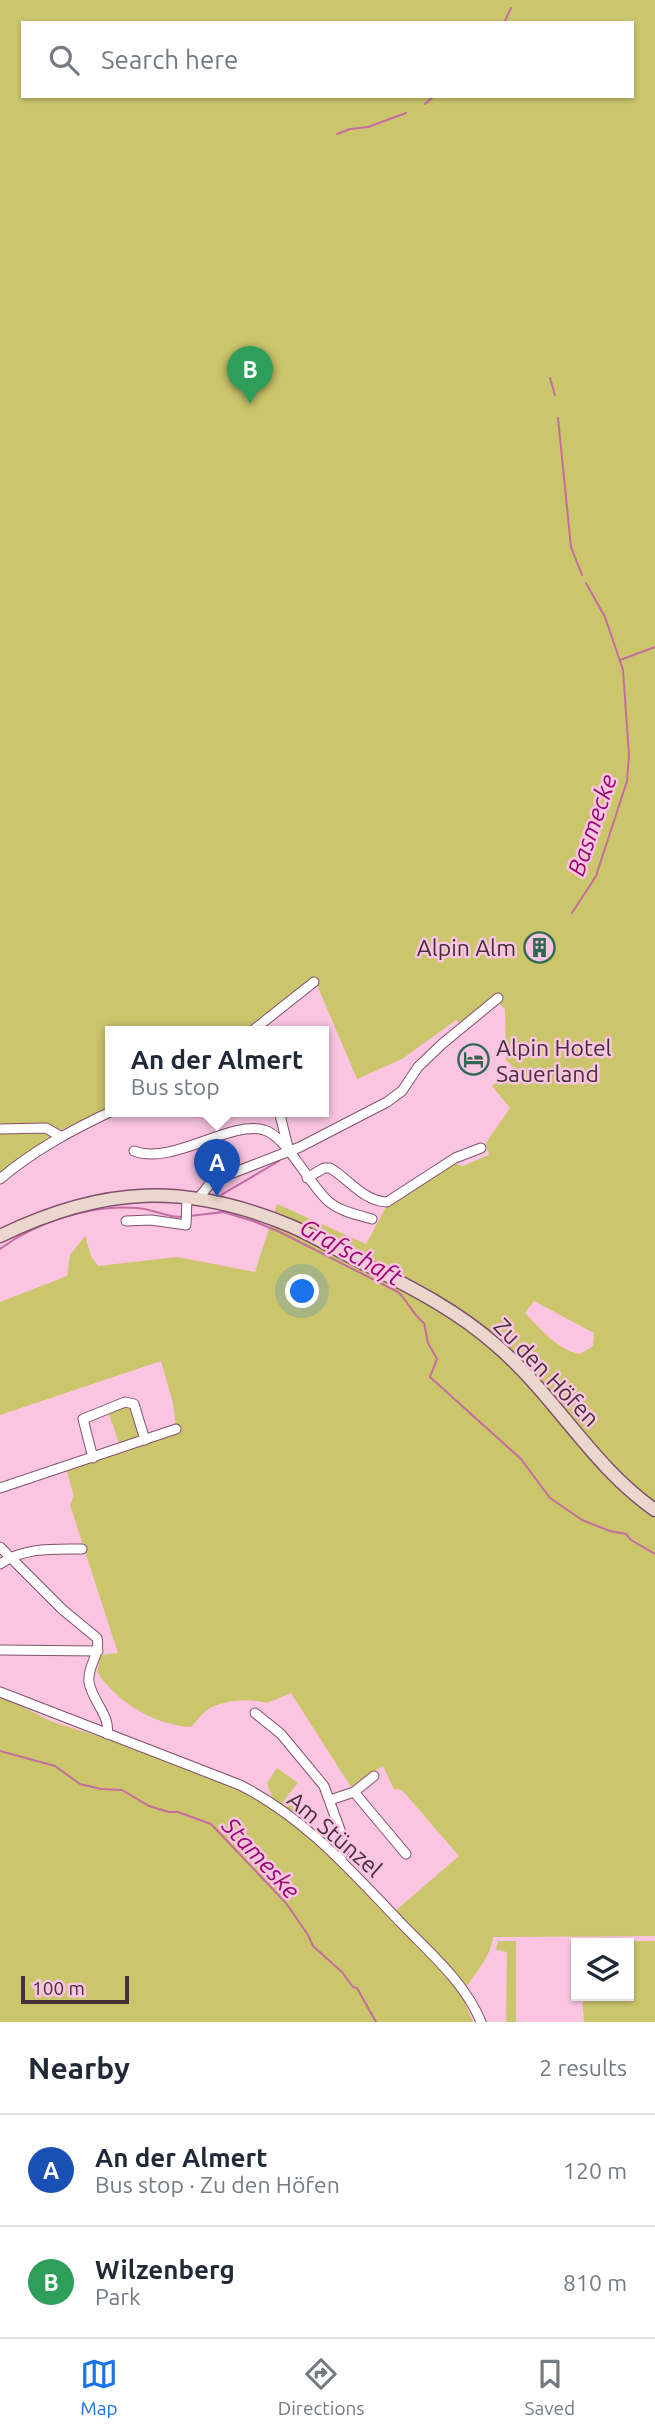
<!DOCTYPE html>
<html lang="en">
<head>
<meta charset="utf-8">
<style>
  :root { --surface:#fff; --page:#f2f2f3; --text:#1f2937; --muted:#747a83; --line:#e0e1e3; --accent:#1a73e8 }
  body { margin:0; font-family:Ubuntu,sans-serif; background:var(--page); color:var(--text) }
  .controls { position:absolute; right:21px; bottom:21px; display:grid; overflow:hidden; border-radius:0px; box-shadow:0 2px 5px #0004 }
  .controls button { width:63px; height:63px; display:grid; place-items:center; padding:0; border:0; border-bottom:2px solid var(--line); background:var(--surface); color:var(--text); font:35px sans-serif }
  .scale { position:absolute; left:21px; bottom:18px; width:108px; box-sizing:border-box; padding-left:7px; border:4px solid #442f3a; border-top:0; font-size:19px; line-height:24px; white-space:nowrap; color:#442f3a; -webkit-text-stroke:5px #fbc5e2; paint-order:stroke }
  .you { position:absolute; left:303px; top:1292px; width:24px; height:24px; margin:-18px; border:5px solid #fff; border-radius:50%; background:#1a73e8; box-shadow:0 0 0 10px #1a73e833 }
  .badge { display:grid; place-items:center; width:46px; height:46px; border-radius:50%; background:var(--accent); color:#fff; font-size:23px; font-weight:700 }
  .pin { position:absolute; translate:-50% -58px; filter:drop-shadow(0 2px 4px #0008) }
  .pin::after { content:''; position:absolute; top:37px; width:24px; height:21px; background:inherit; clip-path:polygon(0 0,100% 0,50% 100%) }
  .popup { position:absolute; left:105px; top:1026px; width:224px; height:91px; box-sizing:border-box; display:grid; place-content:center; border-radius:0px; background:var(--surface); filter:drop-shadow(0 2px 5px #0005); font-size:23px; white-space:nowrap; color:var(--muted) }
  .popup b { font-size:26px; color:var(--text) }
  .popup::after { content:''; position:absolute; left:50%; top:100%; margin-left:-14px; border:14px solid transparent; border-top-color:var(--surface) }
  .list { margin:0; padding:0; list-style:none }
  h2 { display:flex; justify-content:space-between; align-items:center; height:91px; margin:0; padding:0 28px; font-size:30px }
  h2 small { font-size:23px; font-weight:400; color:var(--muted) }
  .list li { display:grid; grid-template-columns:46px 1fr auto; gap:21px; align-items:center; box-sizing:border-box; height:112px; padding:0 28px; border-top:2px solid var(--line) }
  .list b { display:block; font-size:26px; white-space:nowrap }
  .list p { margin:0; font-size:23px; white-space:nowrap; color:var(--muted) }
  .list em { font-size:23px; font-style:normal; color:var(--muted) }
  .icon { flex:none; width:38px; height:38px; fill:none; stroke:currentColor; stroke-width:2; stroke-linecap:round; stroke-linejoin:round }
  .map { position:relative; flex:none; width:655px; height:2022px; overflow:hidden }
  .search { position:absolute; background:var(--surface); box-shadow:0 2px 5px #0004; left:21px; right:21px; top:21px; height:77px; display:flex; align-items:center; gap:18px; box-sizing:border-box; padding:0 24px; border-radius:0px; color:var(--muted); font-size:26px }
  .sheet { height:315px; background:var(--surface) }
  nav { display:flex; justify-content:space-around; align-items:center; box-sizing:border-box; height:98px; border-top:2px solid var(--line); background:var(--surface); font-size:19px; color:var(--muted) }
  nav a { display:grid; justify-items:center; gap:4px }
  nav .on { color:var(--accent) }
  .map>svg:first-child { display:block }
  .green { fill:#cbc56c; fill-rule:evenodd }
  .lines { fill:none; stroke-linecap:round; stroke-linejoin:round }
  .stream { stroke:#c56da0; stroke-width:2 }
  .street-casing { stroke:#80516c; stroke-width:11 }
  .secondary-casing { stroke:#80516c; stroke-width:15 }
  .street { stroke:#fff; stroke-width:9 }
  .secondary { stroke:#ebd7ce; stroke-width:12 }
  .labels { text-anchor:middle; dominant-baseline:central; stroke-width:5; stroke-linejoin:round; paint-order:stroke }
  .poi-label { font-size:23px; fill:#442f3a; stroke:#fbc5e2; text-anchor:end }
  .street-label { font-size:23px; fill:#442f3a; stroke:#fbc5e2 }
  .water-label { font-size:24px; font-style:italic; fill:#9a076f; stroke:#fbc5e2 }
</style>
</head>
<body>
<div class="map">
<svg width="655" height="2022" viewBox="0 0 655 2022">
  <rect width="100%" height="100%" fill="#fbc5e2"/>
  <path class="green" d="M 0,0 L 655,0 L 655,1936 L 493,1937 C 491,1957 475,1973 465,1989 L 394,1912 L 459,1856 L 402,1790 L 394,1789 L 383,1766 L 351,1787 L 291,1693 L 267,1703 C 250,1698 222,1700 207,1710 C 201,1714 196,1722 191,1727 C 154,1725 117,1702 97,1672 L 101,1655 L 118,1653 L 70,1505 L 74,1496 L 65,1465 L 120,1446 L 108,1411 L 126,1404 L 133,1407 L 140,1437 L 176,1427 L 173,1403 L 161,1361 L 0,1415 L 0,1302 L 67,1276 L 70,1255 L 85,1236 L 91,1256 L 98,1266 L 177,1257 L 255,1272 L 277,1204 L 366,1244 L 386,1207 L 452,1162 L 463,1166 L 489,1155 L 486,1143 L 510,1108 L 492,1086 L 513,1067 L 506,1060 L 505,1009 L 493,998 L 460,1024 L 456,1020 L 402,1059 L 357,1079 L 314,978 L 245,1031 L 110,1031 L 110,1106 L 57,1132 L 0,1172 ZM 23,23 L 632,23 L 632,96 L 23,96 ZM 534,1301 L 594,1333 L 593,1346 L 580,1354 C 557,1350 540,1328 525,1313 Z
    M 0,1695 L 50,1721 L 170,1759 L 255,1796 L 284,1816 L 338,1860 L 442,1970 L 461,1994 L 473,2022 L 0,2022 Z
    M 277,1768 L 298,1783 L 285,1799 L 295,1809 L 294,1815 L 273,1800 L 267,1783 Z
    M 498,1941 L 516,1941 L 516,2022 L 506,2022 L 507,1952 L 496,1950 Z
    M 581,1941 L 655,1941 L 655,2022 L 584,2022 L 582,1996 L 629,1996 L 629,1943 L 581,1943 Z"/>
  <g class="lines">
    <path class="stream" d="M 504,23 L 511,8
      M 425,104 L 434,96
      M 337,134 L 350,129 L 368,127 L 406,113
      M 550,378 L 555,395
      M 558,418 L 571,547 L 582,575
      M 620,660 L 655,647
      M 572,913 L 596,876 L 627,781 L 629,755 L 623,670 L 605,617 L 586,583
      M 221,1195 L 279,1161
      M 190,1216 L 223,1212 L 253,1221 L 280,1232 L 398,1292 C 408,1301 413,1315 424,1323 L 428,1343 L 437,1359 L 430,1377 L 521,1459 L 550,1498 L 582,1520 L 610,1531 L 626,1534 L 631,1540 L 655,1554
      M 0,1249 C 36,1222 92,1204 137,1208 C 153,1209 168,1218 184,1217
      M 0,1751 L 55,1766 L 80,1784 L 101,1789 L 122,1790 L 149,1806 L 169,1812 L 178,1812 L 211,1824 L 286,1903 L 308,1935 L 313,1946 L 342,1972 L 353,1987 L 357,1988 L 376,2022"/>
    <defs>
      <path id="street" d="M 252,1031 L 314,982
        M 279,1111 L 288,1147
        M 0,1129 L 46,1128 L 60,1136
        M 134,1151 C 172,1166 230,1120 264,1130 C 285,1135 309,1184 328,1201 C 339,1211 358,1215 372,1219
        M 307,1178 L 324,1168 L 330,1168 C 349,1179 363,1201 387,1202 L 455,1158 L 481,1148
        M 0,1179 C 34,1150 72,1130 112,1111
        M 198,1199 L 212,1181 L 300,1147 L 387,1102 L 402,1091 L 418,1067 L 442,1044 L 498,998
        M 126,1221 L 151,1220 L 186,1225 L 187,1197
        M 93,1458 L 83,1419 L 125,1402 L 134,1404 L 145,1440
        M 0,1488 L 176,1429
        M 0,1547 L 63,1610 L 97,1638 C 101,1655 87,1665 89,1682 C 92,1701 111,1716 107,1734
        M 0,1564 C 25,1547 53,1549 82,1549
        M 0,1650 L 98,1651
        M 0,1692 L 240,1785 C 307,1819 352,1872 403,1925 C 431,1954 466,1984 481,2022
        M 255,1713 L 281,1734 L 324,1786 L 344,1841 L 344,1850 L 341,1858
        M 354,1792 L 406,1854
        M 330,1800 L 354,1792 L 374,1776"/>
      <path id="secondary" d="M 0,1236 C 103,1186 185,1182 291,1226 C 314,1236 335,1249 357,1260 C 406,1285 456,1309 497,1346 C 555,1396 592,1466 655,1510"/>
    </defs>
    <use href="#street" class="street-casing"/>
    <use href="#secondary" class="secondary-casing"/>
    <use href="#street" class="street"/>
    <use href="#secondary" class="secondary"/>
  </g>
  <defs>
    <symbol id="building-ring" viewBox="-11 -11 22 22"><circle r="9.5" fill="#fbc5e2" stroke="#2f6952" stroke-width="1.5"/><path d="M-4-6H4V6H1V3H-1V6H-4ZM-2.5-4.3h1.7v1.8h-1.7ZM.8-4.3h1.7v1.8H.8ZM-2.5-1h1.7V.8h-1.7ZM.8-1h1.7V.8H.8Z" fill="#2f6952"/></symbol>
    <symbol id="hotel-ring" viewBox="-11 -11 22 22"><circle r="9.5" fill="#fbc5e2" stroke="#2f6952" stroke-width="1.5"/><path d="M-6-4.5h1.5V1H6V5H4.5V3h-9V5H-6ZM-4 0a1.8 1.8 0 1 1 3.6 0ZM.5 0V-2.5h3Q6-2.5 6 0Z" fill="#2f6952"/></symbol>
  </defs>
  <g fill-rule="evenodd">
    <use href="#building-ring" x="522" y="930" width="35" height="35"/>
    <use href="#hotel-ring" x="456" y="1042" width="35" height="35"/>
  </g>
  <g class="labels">
    <g class="poi-label">
      <text x="516" y="947">Alpin Alm</text>
      <text x="496" y="1047" text-anchor="start">Alpin Hotel<tspan x="496" dy="26">Sauerland</tspan></text>
    </g>
    <g class="street-label">
      <text transform="translate(547 1372) rotate(46)">Zu den Höfen</text>
      <text transform="translate(335 1834) rotate(41)">Am Stünzel</text>
    </g>
    <g class="water-label">
      <text transform="translate(592 825) rotate(-71)">Basmecke</text>
      <text transform="translate(351 1252) rotate(29)">Grafschaft</text>
      <text transform="translate(261 1858) rotate(47)">Stameske</text>
    </g>
  </g>
</svg>
<div class="controls">
<button><svg class="icon" aria-label="layers" viewBox="0 0 24 24"><path d="M12 4l9 5-9 5-9-5zM3 14l9 5 9-5"/></svg></button>
</div>
<div class="scale">100 m</div>
<div class="you"></div>
<div class="pin badge" style="left:217px;top:1197px;background:#1a4fb4">A</div>
<div class="popup"><b>An der Almert</b>Bus stop</div>
<div class="pin badge" style="left:250px;top:404px;background:#2e9e5b">B</div>
<div class="search"><svg class="icon" aria-label="search" viewBox="0 0 24 24"><circle cx="10" cy="10" r="6"/><path d="M15 15l6 6"/></svg>Search here</div>
</div>
<section class="sheet">
<h2>Nearby<small>2 results</small></h2>
<ul class="list">
<li><span class="badge" style="background:#1a4fb4">A</span><div><b>An der Almert</b><p>Bus stop · Zu den Höfen</p></div><em>120 m</em></li>
<li><span class="badge" style="background:#2e9e5b">B</span><div><b>Wilzenberg</b><p>Park</p></div><em>810 m</em></li>
</ul>
</section>
<nav>
<a class="on"><svg class="icon" aria-label="map" viewBox="0 0 24 24"><path d="M3 6l6-2 6 2 6-2v14l-6 2-6-2-6 2zM9 4v14M15 6v14"/></svg>Map</a>
<a><svg class="icon" aria-label="directions" viewBox="0 0 24 24"><path d="M12 3l9 9-9 9-9-9zM9 14v-3h6M13 9l2 2-2 2"/></svg>Directions</a>
<a><svg class="icon" aria-label="saved" viewBox="0 0 24 24"><path d="M7 4h10v16l-5-4-5 4z"/></svg>Saved</a>
</nav>
</body>
</html>
